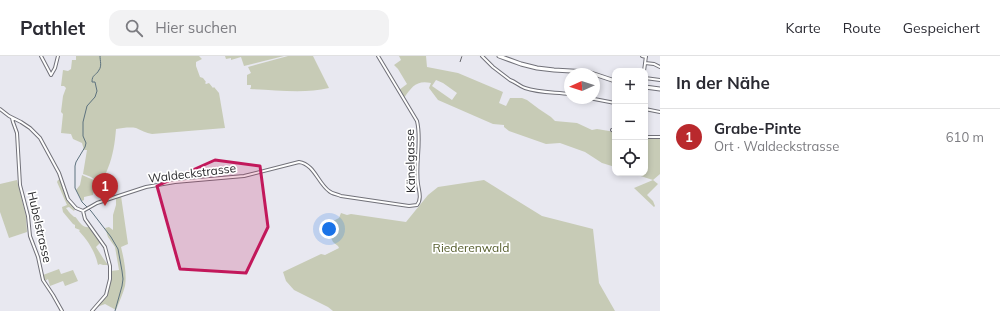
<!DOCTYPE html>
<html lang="de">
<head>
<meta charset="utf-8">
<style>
  :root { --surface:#fff; --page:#f2f2f3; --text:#2b2b33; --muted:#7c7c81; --line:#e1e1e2; --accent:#b9292d }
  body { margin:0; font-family:Mulish,sans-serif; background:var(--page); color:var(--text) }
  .controls { position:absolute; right:12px; top:12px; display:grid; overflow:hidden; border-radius:8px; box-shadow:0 2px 6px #0003 }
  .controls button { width:36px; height:36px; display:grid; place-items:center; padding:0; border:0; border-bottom:1px solid var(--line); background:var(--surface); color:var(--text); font:20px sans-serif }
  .compass { position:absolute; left:564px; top:12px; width:36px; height:36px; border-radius:50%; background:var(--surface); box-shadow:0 2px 6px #0003; rotate:267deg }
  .you { position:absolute; left:329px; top:173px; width:14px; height:14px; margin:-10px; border:3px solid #fff; border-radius:50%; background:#1a73e8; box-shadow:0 0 0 6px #1a73e833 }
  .badge { display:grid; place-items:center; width:26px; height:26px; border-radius:50%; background:var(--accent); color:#fff; font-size:13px; font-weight:700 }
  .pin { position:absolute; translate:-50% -33px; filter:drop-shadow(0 1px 2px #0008) }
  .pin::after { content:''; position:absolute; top:21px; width:14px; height:12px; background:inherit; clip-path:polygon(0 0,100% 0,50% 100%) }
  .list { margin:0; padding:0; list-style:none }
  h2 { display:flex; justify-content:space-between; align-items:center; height:52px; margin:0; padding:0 16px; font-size:17px }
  h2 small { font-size:13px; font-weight:400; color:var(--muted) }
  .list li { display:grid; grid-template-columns:26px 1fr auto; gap:12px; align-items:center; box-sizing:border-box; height:56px; padding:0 16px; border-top:1px solid var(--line) }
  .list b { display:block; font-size:15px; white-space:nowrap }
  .list p { margin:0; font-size:13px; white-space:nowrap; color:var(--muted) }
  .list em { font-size:13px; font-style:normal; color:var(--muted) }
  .icon { flex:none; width:22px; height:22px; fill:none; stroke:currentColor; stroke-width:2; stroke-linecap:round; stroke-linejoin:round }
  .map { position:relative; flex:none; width:660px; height:255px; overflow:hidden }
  header { display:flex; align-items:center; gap:24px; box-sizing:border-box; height:56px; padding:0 20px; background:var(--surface); border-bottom:1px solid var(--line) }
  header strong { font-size:19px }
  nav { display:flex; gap:22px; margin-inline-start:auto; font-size:14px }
  .search { width:280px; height:36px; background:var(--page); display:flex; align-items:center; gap:10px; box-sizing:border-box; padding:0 14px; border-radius:12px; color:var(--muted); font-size:15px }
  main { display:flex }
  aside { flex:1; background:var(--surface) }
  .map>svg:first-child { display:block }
  .green { fill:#c7cbb6; fill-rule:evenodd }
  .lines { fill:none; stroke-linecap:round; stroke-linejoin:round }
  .stream { stroke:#5d727e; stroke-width:1 }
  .street-casing { stroke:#717179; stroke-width:4 }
  .secondary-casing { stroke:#717179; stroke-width:5 }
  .street { stroke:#fff; stroke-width:2 }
  .secondary { stroke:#fff; stroke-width:3 }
  .rail { stroke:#68686d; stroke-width:1; stroke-dasharray:6 3; stroke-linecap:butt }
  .marked { fill:#c2185b; fill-opacity:0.2; stroke:#c2185b; stroke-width:3; stroke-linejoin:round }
  .labels { text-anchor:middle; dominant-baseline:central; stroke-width:3.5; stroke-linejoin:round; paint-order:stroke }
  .street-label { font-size:12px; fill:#2b2b2e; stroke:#fff }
  .park-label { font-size:12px; fill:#555d2c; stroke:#fff }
</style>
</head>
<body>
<header>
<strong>Pathlet</strong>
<div class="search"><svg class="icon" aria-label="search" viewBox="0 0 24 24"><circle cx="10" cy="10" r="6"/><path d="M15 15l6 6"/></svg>Hier suchen</div>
<nav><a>Karte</a><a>Route</a><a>Gespeichert</a></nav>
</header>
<main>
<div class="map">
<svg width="660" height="255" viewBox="0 0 660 255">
  <rect width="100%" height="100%" fill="#e8e8f0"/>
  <path class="green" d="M 76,0 L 199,0 L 202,3 L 196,6 L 196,10 L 200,21 L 203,22 L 206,26 L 205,27 L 206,28 L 209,27 L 213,32 L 214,31 L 219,37 L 225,72 L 152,78 C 146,77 141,74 136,72 C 130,71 122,72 116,73 C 115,86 113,100 108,112 C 106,118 102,124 99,130 C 98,123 89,120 83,118 L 87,94 L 84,94 L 82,87 L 73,83 L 71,78 L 61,77 L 63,58 L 61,56 L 63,40 L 66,32 L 64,30 L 61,30 L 63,14 L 68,15 L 71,13 L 72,4 L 76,4 Z
    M 225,0 L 284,0 L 244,10 L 241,1 L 231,4 L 231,2 L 226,3 Z
    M 288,0 L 313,0 L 329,32 C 304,38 276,34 250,33 L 251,31 L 251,29 L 247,29 L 247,19 L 251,17 L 248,11 Z
    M 399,0 L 426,0 L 427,11 L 458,17 L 503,36 L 499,47 L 506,50 L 510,42 L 522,42 L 527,44 L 539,53 L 551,61 L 555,65 L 577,67 L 592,74 L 597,73 L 615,76 L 615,111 L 602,107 L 585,96 L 560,87 L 546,88 L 509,75 L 504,71 L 504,69 L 493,68 L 438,44 L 429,32 L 431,27 C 416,24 412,31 404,42 L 399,34 L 407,28 L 398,13 L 394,9 L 401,4 ZM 436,24 L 443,27 L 457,37 L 452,44 L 432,30 Z
    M 645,81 L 660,82 L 660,118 L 653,124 L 658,128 L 647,139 L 653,145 L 655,150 L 654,151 L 634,132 L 653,124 L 631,117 L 645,117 Z
    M 82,119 L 96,125 L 93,139 L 84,141 L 84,144 L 82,145 L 76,134 L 80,129 Z
    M 62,122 L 68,143 L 75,153 L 74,155 L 69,151 L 66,152 C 68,154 69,157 72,159 C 76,163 74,159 77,163 C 81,168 83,172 90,171 L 100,187 L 96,191 L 103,202 L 108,209 L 103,209 L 100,208 L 98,209 C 95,195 88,185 79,175 L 80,174 L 75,172 L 75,169 L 73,168 L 63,156 L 62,151 L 67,149 L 57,126 L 58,124 Z
    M 17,124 L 26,160 L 27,176 L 9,182 L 0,156 L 0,128 Z
    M 484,124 L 542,160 L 593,173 L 599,227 L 615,255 L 333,255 L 328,251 L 294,234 L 286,225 L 283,216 L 321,198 L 325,199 L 339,192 L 338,190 L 333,186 L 325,169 L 339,162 L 341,157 L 347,159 L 351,158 L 406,166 L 428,139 L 438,131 Z
    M 121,140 L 128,188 L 121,191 C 124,203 127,218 125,230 C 123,238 119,246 116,254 L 105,248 L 97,251 C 108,238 111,232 111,215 L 119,214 L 115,191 L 108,181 L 105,172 L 109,171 L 113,174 L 113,159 L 116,149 L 116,142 Z
    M 59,213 L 61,218 L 73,214 L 78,225 L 65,230 L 63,225 L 50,230 L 48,223 L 45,225 L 43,219 Z"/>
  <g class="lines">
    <path class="stream" d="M 100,0 C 100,5 102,10 99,14 C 96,20 92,18 92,26 L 95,26 L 97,35 L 95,41 L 87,50 L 83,66 L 83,80 L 86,87 L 85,91 L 76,106 L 75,110 L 75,132 L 82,146 L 91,155 L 111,181 L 118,193 L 122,215 L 123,223 L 122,230 L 115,255"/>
    <defs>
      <path id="street" d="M 41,0 L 51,19
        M 482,0 L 493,11 L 510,24 C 516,26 519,30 525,32 C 539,37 555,36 570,38
        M 642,0 L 646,1
        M 645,7 L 654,8 L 660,11
        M 644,15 L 646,0
        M 51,19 L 55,12 L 58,0
        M 645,22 L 660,24
        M 589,42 L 615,47
        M 0,53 L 9,60 L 21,66 L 30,72 L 40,82 L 59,117 L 68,143 L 76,152 L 83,155
        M 645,53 L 660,56
        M 12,62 L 13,66 L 17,77 L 20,129 L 28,160 L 30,180 L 38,201 L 43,224 L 53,239 L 62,255
        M 612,74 L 615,75
        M 645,81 L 660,81
        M 83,155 L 97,147 L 146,131 L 175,126 L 244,120 L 299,106 C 314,108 318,127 329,135 C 332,138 337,138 341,140 L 402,149 L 409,150 L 417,149 C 422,143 419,135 418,128 C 415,107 422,85 417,65 L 378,0
        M 83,155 L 85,163 L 105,191 L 110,210 L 110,223 L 106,239 L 92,255"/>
      <path id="secondary" d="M 499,0 L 521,8 L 537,12 L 554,14 L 588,16 L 615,25
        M 645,31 L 660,33"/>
    </defs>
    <use href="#street" class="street-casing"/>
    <use href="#secondary" class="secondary-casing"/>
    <use href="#street" class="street"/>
    <use href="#secondary" class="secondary"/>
    <path class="rail" d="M 460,6 L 462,0"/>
  </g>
  <path class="marked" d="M 215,104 L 260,110 L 268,171 L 246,217 L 180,213 L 157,130 Z"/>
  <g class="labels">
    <g class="street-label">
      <text transform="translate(410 105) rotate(-91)">Känelgasse</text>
      <text transform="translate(192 117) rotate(-7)">Waldeckstrasse</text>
      <text transform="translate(40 171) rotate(77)">Hubelstrasse</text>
    </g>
    <g class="park-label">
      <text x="471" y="191">Riederenwald</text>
    </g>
  </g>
</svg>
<div class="controls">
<button>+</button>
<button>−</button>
<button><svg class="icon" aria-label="locate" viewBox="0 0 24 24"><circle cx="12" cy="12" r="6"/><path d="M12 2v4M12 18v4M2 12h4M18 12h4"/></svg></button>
</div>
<svg class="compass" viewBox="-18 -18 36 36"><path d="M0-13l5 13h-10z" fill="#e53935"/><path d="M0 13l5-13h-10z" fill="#7c7c81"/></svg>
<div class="you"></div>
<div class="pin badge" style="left:105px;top:150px">1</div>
</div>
<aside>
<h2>In der Nähe<small></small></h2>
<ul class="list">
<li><span class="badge">1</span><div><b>Grabe-Pinte</b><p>Ort · Waldeckstrasse</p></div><em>610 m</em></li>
</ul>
</aside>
</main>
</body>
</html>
